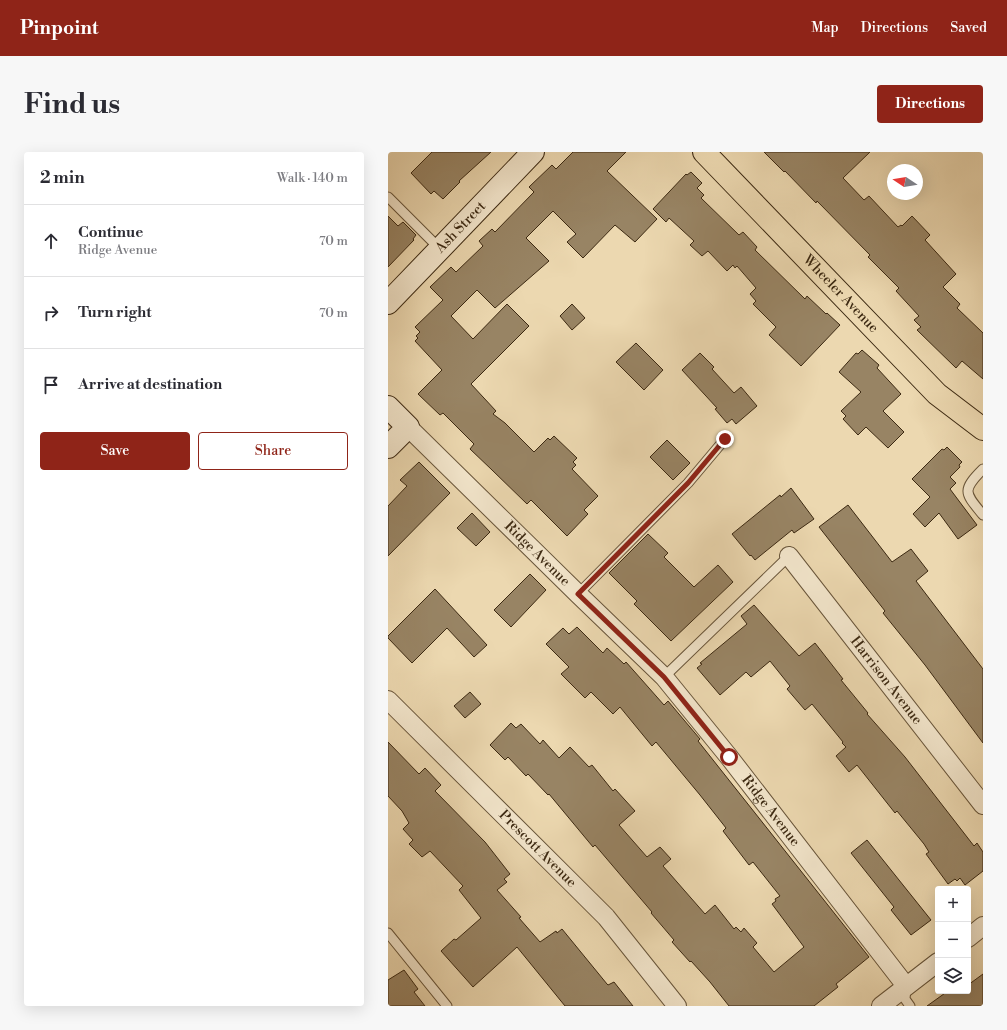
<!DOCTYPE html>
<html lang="en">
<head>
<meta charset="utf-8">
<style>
  :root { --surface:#fff; --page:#f7f7f7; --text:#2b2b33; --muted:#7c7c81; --line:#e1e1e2; --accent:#8f2418 }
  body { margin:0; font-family:"Libre Bodoni",serif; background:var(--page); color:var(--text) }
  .controls { position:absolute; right:12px; bottom:12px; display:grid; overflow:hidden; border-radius:4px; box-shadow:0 4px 16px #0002 }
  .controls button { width:36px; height:36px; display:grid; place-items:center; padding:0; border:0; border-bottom:1px solid var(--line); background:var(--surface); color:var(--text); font:20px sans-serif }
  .compass { position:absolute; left:499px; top:12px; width:36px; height:36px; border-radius:50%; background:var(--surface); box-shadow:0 4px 16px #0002; rotate:282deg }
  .stop { position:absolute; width:12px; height:12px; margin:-9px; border:3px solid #8f2418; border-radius:50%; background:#fff }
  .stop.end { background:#8f2418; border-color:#fff; box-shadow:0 1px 4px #0008 }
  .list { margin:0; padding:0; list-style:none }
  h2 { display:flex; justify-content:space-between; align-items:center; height:52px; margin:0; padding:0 16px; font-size:17px }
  h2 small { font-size:13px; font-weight:400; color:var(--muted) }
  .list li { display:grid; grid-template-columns:26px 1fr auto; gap:12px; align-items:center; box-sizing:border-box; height:72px; padding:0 16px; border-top:1px solid var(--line) }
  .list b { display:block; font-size:15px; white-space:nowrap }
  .list p { margin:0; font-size:13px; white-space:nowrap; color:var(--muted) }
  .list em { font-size:13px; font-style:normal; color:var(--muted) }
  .actions { display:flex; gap:8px; padding:12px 16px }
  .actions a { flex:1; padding:9px 0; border:1px solid var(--accent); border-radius:4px; text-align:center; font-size:14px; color:var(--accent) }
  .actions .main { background:var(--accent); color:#fff }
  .icon { flex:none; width:22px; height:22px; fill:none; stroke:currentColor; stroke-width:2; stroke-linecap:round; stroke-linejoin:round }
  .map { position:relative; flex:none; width:595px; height:854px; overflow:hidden; border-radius:4px }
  header { display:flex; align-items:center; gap:24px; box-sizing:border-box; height:56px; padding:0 20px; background:var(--accent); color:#fff }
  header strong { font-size:19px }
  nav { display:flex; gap:22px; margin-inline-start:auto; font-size:14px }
  .intro { display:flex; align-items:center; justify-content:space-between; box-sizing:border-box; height:96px; padding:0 24px }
  h1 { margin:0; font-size:28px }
  .button { padding:10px 18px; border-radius:4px; background:var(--accent); color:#fff; font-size:14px; font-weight:700 }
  main { display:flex; gap:24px; padding:0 24px }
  aside { flex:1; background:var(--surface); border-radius:4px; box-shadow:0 4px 16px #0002 }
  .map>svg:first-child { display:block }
  .building { fill:#988464; stroke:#3c2912 }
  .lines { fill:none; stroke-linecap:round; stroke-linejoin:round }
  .lane-casing { stroke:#68553a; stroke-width:11 }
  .street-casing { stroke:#68553a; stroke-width:20 }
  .secondary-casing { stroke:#3c2912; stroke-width:24 }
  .primary-casing { stroke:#3c2912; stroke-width:24 }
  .lane { stroke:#f3e6cc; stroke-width:9 }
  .street { stroke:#f3e6cc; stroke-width:18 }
  .secondary { stroke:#f3e6cc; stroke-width:22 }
  .primary { stroke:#ecd8b0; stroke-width:22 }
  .route { stroke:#8f2418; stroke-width:5 }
  .labels { text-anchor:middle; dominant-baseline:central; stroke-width:3.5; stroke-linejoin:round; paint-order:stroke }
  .street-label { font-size:14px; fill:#3c2912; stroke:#f3e6cc }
</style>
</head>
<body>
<header>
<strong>Pinpoint</strong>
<nav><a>Map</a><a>Directions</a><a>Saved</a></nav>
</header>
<div class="intro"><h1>Find us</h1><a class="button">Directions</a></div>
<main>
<aside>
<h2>2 min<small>Walk · 140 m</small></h2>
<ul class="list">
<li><svg class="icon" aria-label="ahead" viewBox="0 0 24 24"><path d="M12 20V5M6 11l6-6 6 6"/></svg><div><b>Continue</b><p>Ridge Avenue</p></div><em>70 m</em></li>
<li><svg class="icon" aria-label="right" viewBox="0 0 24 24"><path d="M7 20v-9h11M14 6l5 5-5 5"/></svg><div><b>Turn right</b></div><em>70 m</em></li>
<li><svg class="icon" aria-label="arrive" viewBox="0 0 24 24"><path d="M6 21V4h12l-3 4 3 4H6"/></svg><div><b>Arrive at destination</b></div></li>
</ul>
<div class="actions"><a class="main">Save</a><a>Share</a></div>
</aside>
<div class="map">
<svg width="595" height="854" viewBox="0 0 595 854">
  <rect width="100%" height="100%" fill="#ecd8b0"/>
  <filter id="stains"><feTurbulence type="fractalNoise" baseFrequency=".005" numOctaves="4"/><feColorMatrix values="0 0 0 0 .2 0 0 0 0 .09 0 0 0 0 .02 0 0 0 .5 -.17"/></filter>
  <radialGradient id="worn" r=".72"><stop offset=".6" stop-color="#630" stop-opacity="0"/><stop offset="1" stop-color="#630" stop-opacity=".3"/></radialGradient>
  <path class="building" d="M 44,0 L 103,0 L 71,29 L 72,30 L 55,47 L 46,39 L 43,42 L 23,21 Z
    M 185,0 L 238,0 L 219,19 L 269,67 L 247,90 L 227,73 L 195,106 L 179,90 L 188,82 L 165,59 L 138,86 L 161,109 L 107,156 L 89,138 L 63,164 L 85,187 L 119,152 L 141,174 L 83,232 L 108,259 L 105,262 L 117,271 L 146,300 L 160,286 L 162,288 L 166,284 L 189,306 L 185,310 L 188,313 L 184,317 L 210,344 L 196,358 L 200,362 L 179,384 L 143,348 L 139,352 L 104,318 L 82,297 L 86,292 L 55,261 L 52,263 L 30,242 L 54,218 L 27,189 L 30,186 L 28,184 L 32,180 L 27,175 L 55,148 L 42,135 L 63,115 L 68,120 L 95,94 L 91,89 L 104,77 L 107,80 L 146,40 L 141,35 L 164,13 L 168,17 Z
    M 376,0 L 482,0 L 455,26 L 476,48 L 481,44 L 510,75 L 513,73 L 514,74 L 524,64 L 542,83 L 537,88 L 568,122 L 555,135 L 572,152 L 569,156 L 595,181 L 595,227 L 574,209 L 568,216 L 529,178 L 533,175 L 526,168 L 531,164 L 508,139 L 511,136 L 480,105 L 482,103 L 429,49 L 428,51 L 397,19 L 396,20 Z
    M 303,20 L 314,31 L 309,36 L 316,43 L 313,46 L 351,83 L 355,80 L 369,95 L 367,98 L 417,147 L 419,144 L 438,162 L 439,161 L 452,173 L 413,214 L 381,183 L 388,175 L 365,152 L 368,149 L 362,142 L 368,136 L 349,114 L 347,116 L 345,113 L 339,119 L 320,99 L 314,104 L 302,93 L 306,89 L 281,66 L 278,70 L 265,57 L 298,22 L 299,23 Z
    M 0,64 L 10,74 L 15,70 L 28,83 L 25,87 L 26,88 L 0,115 Z
    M 184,152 L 197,166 L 184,178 L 172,164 Z
    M 248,191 L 275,218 L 256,238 L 228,210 Z
    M 474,198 L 491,213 L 489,216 L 513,242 L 495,259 L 516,280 L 500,296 L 478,275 L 470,283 L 455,267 L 458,264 L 453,259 L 473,240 L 451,220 L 468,201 L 470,202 Z
    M 312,201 L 326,215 L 324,217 L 346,241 L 353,235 L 369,254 L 348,272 L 344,267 L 339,271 L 327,257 L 329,256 L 294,218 Z
    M 279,288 L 302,311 L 285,328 L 262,305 Z
    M 559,295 L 574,310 L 571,313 L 572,315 L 562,325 L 568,331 L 562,337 L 589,373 L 570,387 L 551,361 L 537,375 L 525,362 L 542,345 L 524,327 L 554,297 L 556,298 Z
    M 31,310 L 62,341 L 0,404 L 0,354 L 19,334 L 12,328 Z
    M 403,336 L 426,367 L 406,381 L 404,378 L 367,408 L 363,403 L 362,404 L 344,382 L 392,343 L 393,345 Z
    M 460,353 L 504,410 L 523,397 L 540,419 L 528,429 L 595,517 L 595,591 L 537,513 L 495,461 L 497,459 L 431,375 Z
    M 84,361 L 102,380 L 88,394 L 69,376 Z
    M 260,382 L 280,401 L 276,405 L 306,435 L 330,413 L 345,430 L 283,489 L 246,452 L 249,449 L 221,421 Z
    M 142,422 L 158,438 L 123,475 L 106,458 Z
    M 47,437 L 99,493 L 86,505 L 59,476 L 24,511 L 0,486 L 0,484 Z
    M 366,453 L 411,504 L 427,491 L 455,527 L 453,528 L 480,561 L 479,562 L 517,605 L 586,694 L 589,691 L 595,700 L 595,719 L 577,733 L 572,726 L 569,729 L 567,727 L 560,732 L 538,702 L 541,700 L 536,692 L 509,659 L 507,661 L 469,613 L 461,620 L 448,604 L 458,595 L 454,591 L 455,590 L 424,552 L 417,558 L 399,537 L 402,534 L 382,509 L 363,525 L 358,520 L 332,543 L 309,516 L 314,512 L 312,511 L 359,472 L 353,464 Z
    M 189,475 L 215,501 L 219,496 L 236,512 L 238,510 L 276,553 L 280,549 L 312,587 L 310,589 L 481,805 L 448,832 L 450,835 L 426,854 L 341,854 L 322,830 L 303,809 L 302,810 L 284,790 L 286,788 L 263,761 L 264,760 L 241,733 L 207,693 L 205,695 L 161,642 L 160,643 L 140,622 L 138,624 L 120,605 L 117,608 L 102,593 L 123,571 L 128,576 L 133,572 L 152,592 L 155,588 L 171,606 L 182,595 L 201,615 L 204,613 L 225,639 L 227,637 L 247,659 L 231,673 L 259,705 L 272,695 L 283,707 L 275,714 L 317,762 L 327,753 L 346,777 L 348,775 L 353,780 L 356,776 L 369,791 L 365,795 L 386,820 L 416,795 L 384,752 L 388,749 L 387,747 L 392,744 L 365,710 L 361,713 L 335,679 L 338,676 L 312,643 L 268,590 L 264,594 L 232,555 L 225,562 L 203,540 L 197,546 L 173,522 L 181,515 L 158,492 L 175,476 L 181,482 Z
    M 82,540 L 93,552 L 77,566 L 66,554 Z
    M 0,590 L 31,622 L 37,616 L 53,633 L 47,639 L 97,690 L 122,722 L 116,727 L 119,730 L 109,738 L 133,765 L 131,766 L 152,790 L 168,779 L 169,781 L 174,777 L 219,832 L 220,833 L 226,830 L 245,854 L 177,854 L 129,795 L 85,835 L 53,799 L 66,787 L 68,788 L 93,766 L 71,738 L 75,734 L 42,699 L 34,705 L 21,692 L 25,688 L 15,677 L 21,671 L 14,659 L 0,644 Z
    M 479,688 L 543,768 L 523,783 L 503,758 L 506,755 L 463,701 Z
    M 16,818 L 30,837 L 26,840 L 37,854 L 0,854 L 0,828 Z
    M 595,822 L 595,854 L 539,854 L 560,839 L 580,839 L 580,833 Z"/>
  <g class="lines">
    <defs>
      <path id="lane" d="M 0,45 L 52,97
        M 595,317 C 573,339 577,341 595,363
        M 190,442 L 300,331 L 337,287
        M 276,525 L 401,404
        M 0,781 L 59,854
        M 518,835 L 517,847 L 522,854"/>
      <g id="street">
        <path id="s1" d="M 20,275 L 190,442 L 276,525 L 341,605 L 518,834"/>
        <path id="s2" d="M 401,404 L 595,653"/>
        <path id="s3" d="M 0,548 L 218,765 L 289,854"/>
        <path d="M 580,786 L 595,774"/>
        <path d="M 493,854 L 550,810"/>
      </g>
      <g id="secondary">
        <path id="s4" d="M 0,151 L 145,0"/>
        <path d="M 0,255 L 20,275 L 0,295"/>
      </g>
      <g id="primary">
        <path id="s5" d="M 316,0 L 549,242 L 595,277"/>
      </g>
    </defs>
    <use href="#lane" class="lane-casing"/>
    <use href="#street" class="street-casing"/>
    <use href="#secondary" class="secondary-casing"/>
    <use href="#primary" class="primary-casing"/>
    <use href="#lane" class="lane"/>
    <use href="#street" class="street"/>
    <use href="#secondary" class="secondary"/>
    <use href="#primary" class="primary"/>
  </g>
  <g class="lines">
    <path class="route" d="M 337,287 L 300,331 L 190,442 L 276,525 L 341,605"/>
  </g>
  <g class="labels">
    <g class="street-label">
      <text stroke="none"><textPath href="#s4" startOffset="105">Ash Street</textPath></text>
      <text stroke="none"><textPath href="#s5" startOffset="197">Wheeler Avenue</textPath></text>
      <text stroke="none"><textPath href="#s1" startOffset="181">Ridge Avenue</textPath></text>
      <text stroke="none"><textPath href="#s2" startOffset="158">Harrison Avenue</textPath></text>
      <text stroke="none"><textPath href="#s1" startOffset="529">Ridge Avenue</textPath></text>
      <text stroke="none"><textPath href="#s3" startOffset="211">Prescott Avenue</textPath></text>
    </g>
  </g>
  <rect width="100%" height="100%" filter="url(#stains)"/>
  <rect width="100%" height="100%" fill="url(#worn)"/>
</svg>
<div class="controls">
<button>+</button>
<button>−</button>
<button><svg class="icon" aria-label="layers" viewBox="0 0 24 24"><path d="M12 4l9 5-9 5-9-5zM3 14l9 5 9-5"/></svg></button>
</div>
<svg class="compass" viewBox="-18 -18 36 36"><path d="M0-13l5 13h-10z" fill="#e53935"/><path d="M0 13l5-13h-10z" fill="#7c7c81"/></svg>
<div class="stop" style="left:341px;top:605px"></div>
<div class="stop end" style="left:337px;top:287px"></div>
</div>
</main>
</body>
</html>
